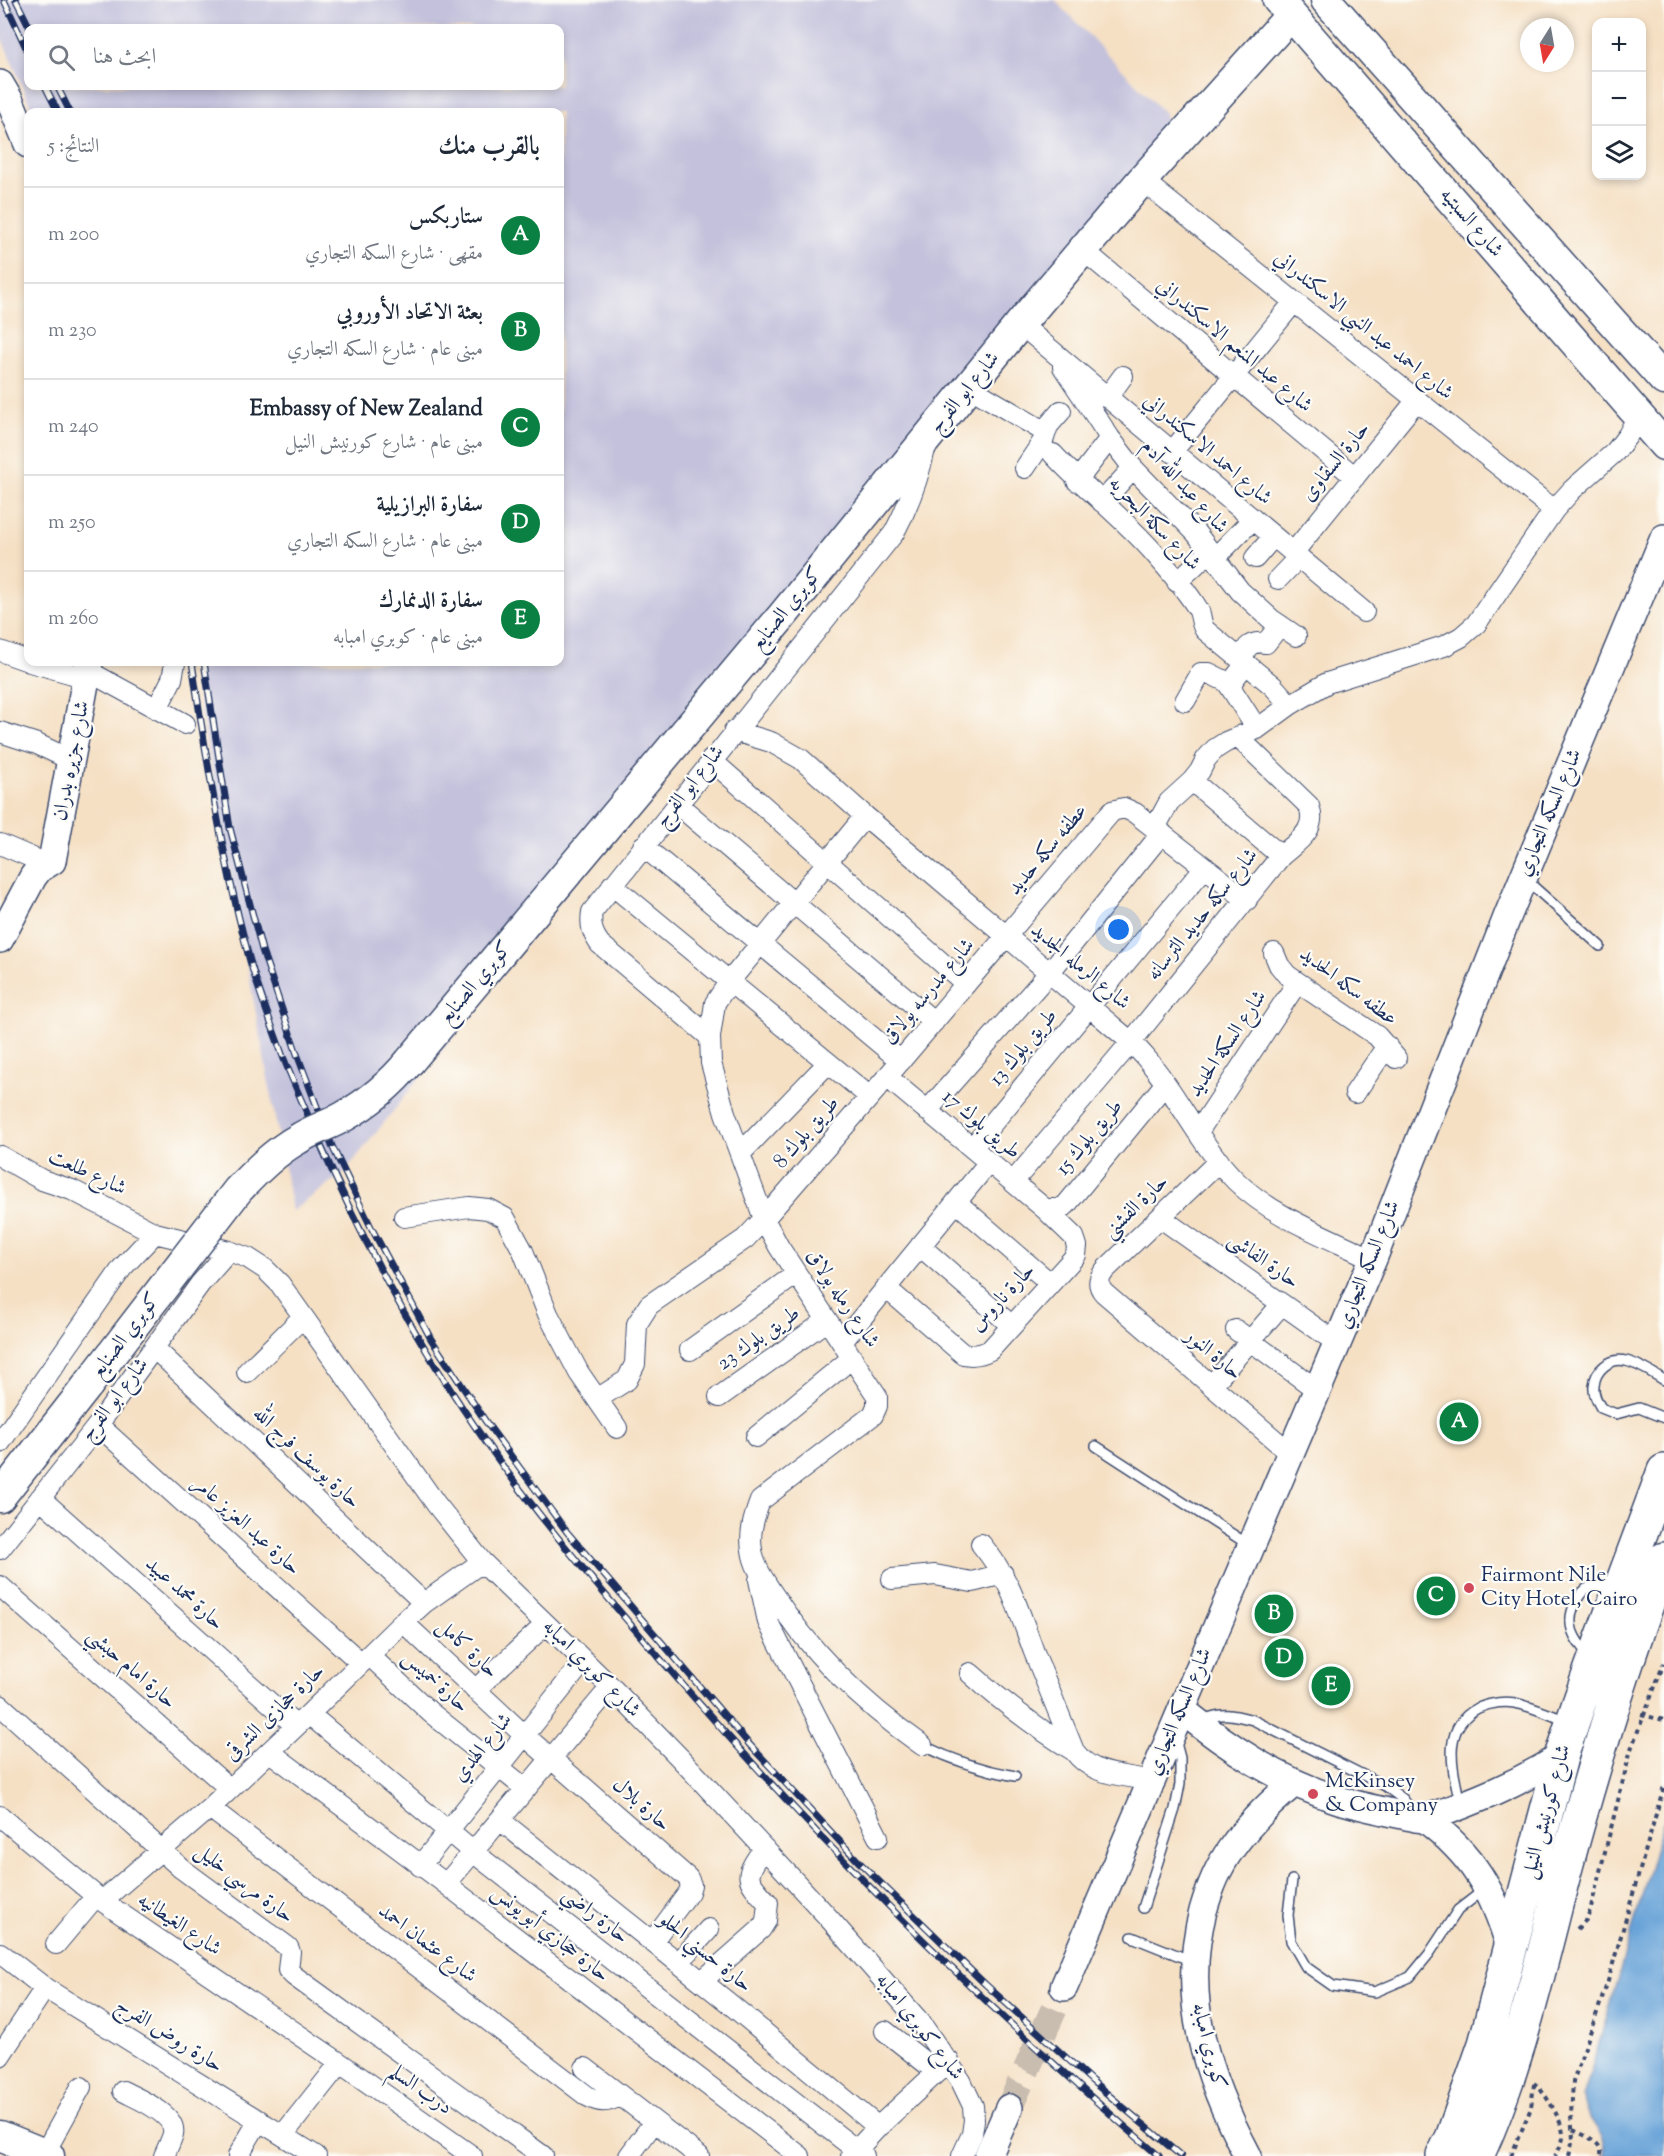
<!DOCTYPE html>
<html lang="ar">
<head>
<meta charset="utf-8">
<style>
  :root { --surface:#fff; --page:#f6f6f7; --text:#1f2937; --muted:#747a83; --line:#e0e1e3; --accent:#0b8043 }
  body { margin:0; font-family:"Sorts Mill Goudy",Amiri,serif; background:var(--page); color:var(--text); direction:rtl }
  .controls { position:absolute; right:18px; top:18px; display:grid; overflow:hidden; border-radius:12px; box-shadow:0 3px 9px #0003 }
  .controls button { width:54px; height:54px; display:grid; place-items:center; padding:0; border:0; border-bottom:2px solid var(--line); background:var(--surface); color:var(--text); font:30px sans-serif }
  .compass { position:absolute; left:1520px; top:18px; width:54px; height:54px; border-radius:50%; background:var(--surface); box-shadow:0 3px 9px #0003; rotate:191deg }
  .you { position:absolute; left:1119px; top:930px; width:21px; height:21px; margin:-15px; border:4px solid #fff; border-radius:50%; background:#1a73e8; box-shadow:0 0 0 9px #1a73e833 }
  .badge { display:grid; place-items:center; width:39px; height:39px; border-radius:50%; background:var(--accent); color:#fff; font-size:20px; font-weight:700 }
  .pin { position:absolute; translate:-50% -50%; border:3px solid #fff; box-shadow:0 2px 6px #0006 }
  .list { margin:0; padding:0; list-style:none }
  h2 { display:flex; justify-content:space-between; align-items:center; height:78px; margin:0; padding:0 24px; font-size:26px }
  h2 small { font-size:20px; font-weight:400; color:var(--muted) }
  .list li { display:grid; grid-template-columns:39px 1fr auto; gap:18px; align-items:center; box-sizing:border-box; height:96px; padding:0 24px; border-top:2px solid var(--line) }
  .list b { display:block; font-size:22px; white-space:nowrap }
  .list p { margin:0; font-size:20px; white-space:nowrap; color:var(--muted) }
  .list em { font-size:20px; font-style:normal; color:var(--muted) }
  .icon { flex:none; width:33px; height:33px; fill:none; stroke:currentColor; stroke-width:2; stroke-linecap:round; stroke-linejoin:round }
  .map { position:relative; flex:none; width:1664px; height:2156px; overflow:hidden; direction:ltr }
  .search { position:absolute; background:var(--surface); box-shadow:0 3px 9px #0003; left:24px; top:24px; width:540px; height:66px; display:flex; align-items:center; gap:15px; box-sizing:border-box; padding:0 21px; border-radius:12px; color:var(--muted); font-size:22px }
  .panel { position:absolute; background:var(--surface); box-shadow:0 3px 9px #0003; left:24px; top:108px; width:540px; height:558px; border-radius:12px; direction:rtl }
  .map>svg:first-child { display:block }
  .industrial { fill:#c3c1db; fill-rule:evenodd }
  .water { fill:#68a3d8; stroke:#42699b; stroke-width:1.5 }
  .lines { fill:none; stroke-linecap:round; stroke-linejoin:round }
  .secondary-tunnel { stroke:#c9bdb0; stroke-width:27; stroke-dasharray:27 14; stroke-linecap:butt }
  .lane-casing { stroke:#3c4a6d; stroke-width:12 }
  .street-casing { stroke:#3c4a6d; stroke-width:22 }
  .secondary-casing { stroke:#3c4a6d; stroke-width:30 }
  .primary-casing { stroke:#3c4a6d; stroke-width:33 }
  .highway-casing { stroke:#3c4a6d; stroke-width:36 }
  .path { stroke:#3c4a6d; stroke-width:4; stroke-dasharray:4.5 4.5; stroke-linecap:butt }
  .lane { stroke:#fff; stroke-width:9 }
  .street { stroke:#fff; stroke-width:20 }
  .secondary { stroke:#fff; stroke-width:27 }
  .primary { stroke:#fff; stroke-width:30 }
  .highway { stroke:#fff; stroke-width:33 }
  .rail-casing { stroke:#1b2f5e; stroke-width:7 }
  .rail { stroke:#fdfcf7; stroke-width:4.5; stroke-dasharray:14; stroke-linecap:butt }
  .primary-bridge-casing { stroke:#3c4a6d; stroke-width:33; stroke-linecap:butt }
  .primary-bridge { stroke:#fff; stroke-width:30 }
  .poi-dot { fill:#d1495b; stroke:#fdfcf7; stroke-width:2 }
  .labels { text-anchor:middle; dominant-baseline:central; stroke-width:4.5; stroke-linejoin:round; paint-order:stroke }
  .street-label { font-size:21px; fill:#1b2f5e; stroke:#fdfcf7 }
  .poi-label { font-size:21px; fill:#1b2f5e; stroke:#fdfcf7; text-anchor:start }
</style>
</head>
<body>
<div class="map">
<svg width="1664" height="2156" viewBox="0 0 1664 2156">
  <rect width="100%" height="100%" fill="#fdfcf7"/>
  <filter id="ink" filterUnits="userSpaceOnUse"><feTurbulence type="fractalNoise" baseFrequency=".0167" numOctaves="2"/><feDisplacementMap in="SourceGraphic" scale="12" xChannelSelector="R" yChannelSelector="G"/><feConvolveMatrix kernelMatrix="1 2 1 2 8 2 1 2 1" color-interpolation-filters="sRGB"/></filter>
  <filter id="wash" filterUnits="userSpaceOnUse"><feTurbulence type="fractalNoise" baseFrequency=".008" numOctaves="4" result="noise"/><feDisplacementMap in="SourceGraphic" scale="24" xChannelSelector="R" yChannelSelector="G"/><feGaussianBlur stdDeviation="1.35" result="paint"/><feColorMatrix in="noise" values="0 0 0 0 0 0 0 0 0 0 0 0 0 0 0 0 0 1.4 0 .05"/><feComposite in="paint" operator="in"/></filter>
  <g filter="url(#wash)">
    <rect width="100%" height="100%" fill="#f5e0c4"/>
    <path class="industrial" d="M 0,0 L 1055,0 L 1164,113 L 1172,132 L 344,1173 L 292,1211 L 192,662 L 560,662 L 560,112 L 33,112 L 0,34 ZM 28,28 L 560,28 L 560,86 L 28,86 Z"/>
    <path class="water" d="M 1664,1820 L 1664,2156 L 1605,2156 C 1609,2133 1584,2120 1583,2098 Z"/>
  </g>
  <g filter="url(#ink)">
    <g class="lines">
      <path class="secondary-tunnel" d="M 1009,2108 L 1064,1987"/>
      <defs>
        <path id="lane" d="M 1525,879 L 1600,946
          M 1664,1380 C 1653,1373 1639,1364 1626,1361 C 1610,1357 1595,1370 1594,1386 C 1593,1394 1597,1401 1601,1408 L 1616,1414 L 1639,1408 L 1664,1418
          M 1096,1446 L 1249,1545
          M 1589,1655 C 1574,1640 1565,1624 1575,1604 C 1577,1599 1582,1592 1586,1589 C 1594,1584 1606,1585 1615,1586
          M 1202,1720 C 1222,1712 1232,1714 1253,1720 L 1385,1786 L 1403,1799 L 1412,1811
          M 922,1745 C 952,1760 982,1770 1015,1776
          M 1460,1803 C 1453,1769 1440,1728 1478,1708 C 1490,1703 1507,1700 1519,1704 C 1535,1708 1551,1715 1567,1721
          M 1292,1880 L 1288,1915 L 1291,1941 L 1306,1967 L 1333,1986 L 1375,1992 L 1410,1977 L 1429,1954 L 1458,1910 L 1485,1889
          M 1143,1908 L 1175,1809 L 1180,1784 L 1180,1758 L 1176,1743
          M 1132,1937 L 1192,1961"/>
        <path id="street" d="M 1142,180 L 1554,510
          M 1083,250 L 1355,477
          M 1020,324 L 1364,612
          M 1063,367 L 1110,438 L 1133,468 L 1196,533 L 1240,591 L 1271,619 L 1296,636
          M 969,387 L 1045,432
          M 1107,398 L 1123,376
          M 1172,452 L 1294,302
          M 1053,454 C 1085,489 1124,518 1155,554 C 1170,571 1186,590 1198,609 C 1202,616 1200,623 1205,630 L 1273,686 L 1290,705
          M 1025,468 L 1043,441 L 1048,426 L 1061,411
          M 1077,481 L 1110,438
          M 1102,502 L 1133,468
          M 1293,553 L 1417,400
          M 1215,558 L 1253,519
          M 1255,558 L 1273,537
          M 1278,579 L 1298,558
          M 1177,582 L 1210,551
          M 0,651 L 28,661
          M 30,662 L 87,678
          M 88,671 L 185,724
          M 1227,682 L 1257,729
          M 1185,701 L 1201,673 L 1209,673 L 1227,682 L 1234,679 L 1244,666 C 1243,648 1248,641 1266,643 L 1280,625
          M 157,709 L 172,679 L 175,663
          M 734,731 L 771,742 L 801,759 L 865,816 L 1131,1042 C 1174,1083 1195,1141 1237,1182 C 1273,1217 1328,1237 1373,1259
          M 0,732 L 37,744 L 71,760
          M 711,760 L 966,984
          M 1192,781 L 1281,856
          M 677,804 L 934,1022
          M 865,816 L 729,982 L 715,1003 L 710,1037 L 711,1063 L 725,1113 L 764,1219 L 779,1247 L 877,1396 L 877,1406 L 873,1415 L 760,1501 C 754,1517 749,1533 752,1550 C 754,1566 763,1578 771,1591 C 811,1654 862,1703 922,1745
          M 1155,828 L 1169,802 L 1192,781 L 1200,771 L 1206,759 L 1215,749 L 1226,742 L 1257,729 L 1290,705 L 1327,683 L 1444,646 L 1461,637 L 1476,624 L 1554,510 L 1572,490 L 1615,452 L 1628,435 L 1638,416
          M 0,844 L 47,864
          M 643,846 L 901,1061
          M 612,885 L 870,1097
          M 1274,953 L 1279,965 L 1287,975 L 1377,1036 L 1396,1058
          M 710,1037 L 600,944 C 592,933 590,925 592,912 L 894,533 C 909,505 919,477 926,445
          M 1355,1093 L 1387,1046
          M 927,1111 L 1049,973 L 1162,833
          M 1198,1132 L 1297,983
          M 972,1148 L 1205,867
          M 740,1154 L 828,1063
          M 0,1156 L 42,1180 L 72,1190 L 155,1233 L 229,1251 L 248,1258 L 265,1269 L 280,1284 L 436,1504 L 482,1562 L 611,1687 L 680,1758 L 826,1915 L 920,2022 L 961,2081 L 973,2106 L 974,2120 L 972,2134 L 962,2156
          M 1219,1161 L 1106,1269 C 1099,1277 1096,1284 1104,1293 L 1290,1453
          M 1013,1182 L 1131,1042 L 1281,856 C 1298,841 1318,830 1309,806 L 1239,738
          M 956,1202 L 1050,1283
          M 1045,1209 L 1059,1209 L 1066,1205 L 1165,1084
          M 404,1217 L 469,1207 L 488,1209 L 505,1218 L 523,1251 L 548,1314 L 579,1373 L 617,1428
          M 1161,1218 L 1337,1343
          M 920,1246 L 1012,1326
          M 886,1288 L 963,1354 C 973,1356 981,1355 990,1350 L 1070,1262 L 1076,1255 L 1077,1246 L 1074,1237 L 1045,1209 L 887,1077
          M 1236,1330 L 1317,1390
          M 842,1342 L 989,1162
          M 154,1348 L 424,1603
          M 690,1350 L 795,1275
          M 247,1372 L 303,1317
          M 1212,1385 L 1282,1304
          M 719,1397 L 826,1321
          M 597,1399 L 627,1380 L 635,1364 L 637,1324 L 649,1305 L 745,1239 L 764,1219 L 887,1077 L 1112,811 L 1124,808 L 1135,813 L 1247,900
          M 98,1425 L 361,1663
          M 756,1437 L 852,1358
          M 0,1443 L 122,1268 L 155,1233
          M 40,1498 L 296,1726
          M 981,1544 C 1011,1580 1018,1609 1034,1652 C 1047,1685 1061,1718 1074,1751 C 1093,1777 1123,1774 1151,1781
          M 0,1549 L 98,1425 L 200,1284 L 229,1251
          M 892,1579 L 935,1575 L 972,1582 L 1003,1574
          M 759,1580 L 768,1622 L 878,1837
          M 0,1586 L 230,1789
          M 403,1622 L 524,1735 L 688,1878 L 691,1885 L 689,1892 L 652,1942
          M 369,1655 L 431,1713 L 526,1789
          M 970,1673 C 1003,1703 1037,1728 1074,1751
          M 475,1690 L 546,1624
          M 0,1705 L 182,1869 L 288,1947 L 290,1952 L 288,1970 L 294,1976 L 543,2156
          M 309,1714 L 473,1852 L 864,2156
          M 270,1752 L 446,1884 L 800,2156
          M 210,1808 L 587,2096 C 600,2103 607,2103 619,2096
          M 0,1816 L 102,1901 L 340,2063 L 472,2156
          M 500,1820 L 730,2004 L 878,2127
          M 420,1866 L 584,1661
          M 446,1884 L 611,1687
          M 102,1901 L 210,1808 L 309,1714 L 403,1622 L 424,1603 L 482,1562
          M 56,1944 L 96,1896
          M 0,1953 L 45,1988 L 316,2156
          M 679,1962 L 709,1929
          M 702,1981 L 761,1929 L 766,1921 L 768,1903 C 744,1877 744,1877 764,1848
          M 885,2031 L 937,2072
          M 0,2056 L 45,1988
          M 585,2068 L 699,2156
          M 123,2091 C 138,2099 177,2114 173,2134 C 171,2141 167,2149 164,2156
          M 283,2135 L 340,2063
          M 44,2154 L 81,2087
          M 238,2156 L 259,2120
          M 629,2156 L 654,2122
          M 851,2156 L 878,2127 L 949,2061"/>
        <path id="secondary" d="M 0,84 L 10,101 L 28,144
          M 0,939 L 33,877 L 39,869 L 52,861 L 89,662
          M 1182,1710 C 1229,1748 1278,1780 1336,1799 C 1362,1807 1389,1812 1416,1818 L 1425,1819 C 1476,1801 1515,1785 1561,1757
          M 1425,1819 C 1473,1855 1493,1890 1510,1947
          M 1064,1987 L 1373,1259 L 1508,915 L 1664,538
          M 988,2156 L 1009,2108
          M 1248,2156 C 1207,2079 1180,1999 1203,1911 C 1209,1890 1218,1867 1231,1849 C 1249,1823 1270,1803 1294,1783"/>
        <path id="primary" d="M 1278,0 L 1664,445
          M 1326,0 L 1664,380
          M 410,1061 L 783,615 L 1020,324 L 1142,180 L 1291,15
          M 0,1497 L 88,1385
          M 0,2136 L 49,2156"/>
        <path id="highway" d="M 1443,2156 L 1452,2138 L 1485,2044 L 1561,1757 C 1592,1660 1629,1566 1664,1471
          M 1477,2156 C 1518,2067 1539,1969 1564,1874 C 1593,1767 1624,1662 1664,1559"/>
      </defs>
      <use href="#lane" class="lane-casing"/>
      <use href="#street" class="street-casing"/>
      <use href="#secondary" class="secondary-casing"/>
      <use href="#primary" class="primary-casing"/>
      <use href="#highway" class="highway-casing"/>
      <path class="path" d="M 1641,1715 L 1664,1720
        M 1577,1929 L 1586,1920 L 1590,1911 L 1631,1749 L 1664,1663
        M 1534,2083 C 1545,2092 1565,2124 1563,2138 C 1562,2144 1558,2151 1555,2156
        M 1573,2130 C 1585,2136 1603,2141 1601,2156
        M 1511,2156 L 1531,2108 L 1534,2084
        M 1569,2156 L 1573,2139 L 1571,2116 L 1573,2082 L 1608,1981 L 1664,1786"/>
      <use href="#lane" class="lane"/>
      <use href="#street" class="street"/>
      <use href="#secondary" class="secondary"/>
      <use href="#primary" class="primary"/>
      <use href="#highway" class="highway"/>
      <defs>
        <path id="rail" d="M 4,0 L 28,52
          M 16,0 L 30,28
          M 45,86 L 58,112
          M 57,86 L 70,112
          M 192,662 C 206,758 222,855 247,950 C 256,985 270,1020 282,1054 C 292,1080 304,1105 314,1130 C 359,1234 412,1335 476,1428 C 538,1519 611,1602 683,1685 C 830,1854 989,2011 1159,2156
          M 204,662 L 230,828 L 262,950 L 297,1054 L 332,1146 L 372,1229 L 431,1339 L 486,1422 L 567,1532 L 749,1744 L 859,1862 L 985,1984 L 1092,2081 L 1181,2156"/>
      </defs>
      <use href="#rail" class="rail-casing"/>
      <use href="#rail" class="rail"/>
      <defs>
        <path id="primary-bridge" d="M 88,1385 L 238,1190 C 256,1171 275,1152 298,1139 C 312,1130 329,1125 343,1117 C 370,1102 391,1084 410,1061"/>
      </defs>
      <use href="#primary-bridge" class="primary-bridge-casing"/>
      <use href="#primary-bridge" class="primary-bridge"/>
    </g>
  </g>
  <g class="poi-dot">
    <circle cx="1469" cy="1588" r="6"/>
    <circle cx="1313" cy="1794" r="6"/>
  </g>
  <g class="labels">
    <g class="street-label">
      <text transform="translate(1471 223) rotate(49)">شارع السبتيه</text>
      <text transform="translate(1363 326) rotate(39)">شارع احمد عبد النبي الاسكندراني</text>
      <text transform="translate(1234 346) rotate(40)">شارع عبد المنعم الاسكندراني</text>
      <text transform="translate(965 393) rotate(-51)">شارع ابو الفرج</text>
      <text transform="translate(1207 450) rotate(40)">شارع احمد الاسكندراني</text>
      <text transform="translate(1336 462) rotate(-51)">حارة السقاوى</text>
      <text transform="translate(1184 487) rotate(48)">شارع عبد الله آدم</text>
      <text transform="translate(1154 524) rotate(46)">شارع سكة البحريه</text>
      <text transform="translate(787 609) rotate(-51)">كوبري الصنايع</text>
      <text transform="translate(72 761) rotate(-79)">شارع جزيره بدران</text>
      <text transform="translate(690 787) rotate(-52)">شارع ابو الفرج</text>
      <text transform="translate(1550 813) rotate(-67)">شارع السكه التجاري</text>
      <text transform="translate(1048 850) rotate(-50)">عطفه سكه حديد</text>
      <text transform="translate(1203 915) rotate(-51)">شارع سكه حديد الترسانه</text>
      <text transform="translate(1080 967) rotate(40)">شارع الرمله الجديد</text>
      <text transform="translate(476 983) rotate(-50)">كوبري الصنايع</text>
      <text transform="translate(1348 987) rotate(37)">عطفه سكه الحديد</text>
      <text transform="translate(929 992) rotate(-50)">شارع مدرسه بولاق</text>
      <text transform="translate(1228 1044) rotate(-56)">شارع السكة الحديد</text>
      <text transform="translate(1024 1048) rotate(-50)">طريق بلوك 13</text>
      <text transform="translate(981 1125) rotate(40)">طريق بلوك 17</text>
      <text transform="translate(807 1133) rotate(-49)">طريق بلوك 8</text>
      <text transform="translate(1090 1138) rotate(-50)">طريق بلوك 15</text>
      <text transform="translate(87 1173) rotate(25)">شارع طلعت</text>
      <text transform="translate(1136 1207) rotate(-44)">حارة الفشني</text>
      <text transform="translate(1263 1261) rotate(35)">حارة الفاشى</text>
      <text transform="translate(1369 1265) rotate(-68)">شارع السكه التجاري</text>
      <text transform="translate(1003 1298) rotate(-47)">حارة ناروس</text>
      <text transform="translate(842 1299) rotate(56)">شارع رمله بولاق</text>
      <text transform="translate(126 1336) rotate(-53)">كوبري الصنايع</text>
      <text transform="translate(759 1339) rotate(-35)">طريق بلوك 23</text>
      <text transform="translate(1213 1355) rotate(40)">حارة النور</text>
      <text transform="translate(115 1400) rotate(-53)">شارع ابو الفرج</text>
      <text transform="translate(306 1458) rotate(43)">حارة يوسف فرج الله</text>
      <text transform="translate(246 1526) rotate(42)">حارة عبد العزيز عامر</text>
      <text transform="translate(184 1594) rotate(42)">حارة محمد عبيد</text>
      <text transform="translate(467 1649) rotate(43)">حارة كامل</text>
      <text transform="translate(131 1669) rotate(41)">حارة امام حبشي</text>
      <text transform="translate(591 1669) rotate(45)">شارع كوبري امبابه</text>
      <text transform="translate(435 1682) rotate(42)">حارة خميس</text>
      <text transform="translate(1180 1712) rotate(-67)">شارع السكه التجاري</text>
      <text transform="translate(275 1713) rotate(-44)">حارة حجازى الشرقى</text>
      <text transform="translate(483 1748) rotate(-51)">شارع الهدي</text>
      <text transform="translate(641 1805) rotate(41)">حارة بلال</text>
      <text transform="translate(1547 1812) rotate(-75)">شارع كورنيش النيل</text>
      <text transform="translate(244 1884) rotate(37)">حارة مرسي خليل</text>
      <text transform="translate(595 1916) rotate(38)">حارة راضي</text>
      <text transform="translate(179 1925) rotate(34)">شارع الغيطانيه</text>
      <text transform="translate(550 1934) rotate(38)">حارة حجازي أبو يونس</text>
      <text transform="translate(427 1944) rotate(37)">شارع عثمان احمد</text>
      <text transform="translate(705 1953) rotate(39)">حارة حسني الحلو</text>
      <text transform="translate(919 2027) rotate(52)">شارع كوبري امبابه</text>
      <text transform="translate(169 2036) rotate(32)">حارة روض الفرج</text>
      <text transform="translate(1208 2046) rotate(76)">كوبري امبابه</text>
      <text transform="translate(420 2090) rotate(35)">درب السلم</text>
    </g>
    <g class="poi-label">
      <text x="1481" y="1576">Fairmont Nile<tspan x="1481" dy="24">City Hotel, Cairo</tspan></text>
      <text x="1325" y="1782">McKinsey<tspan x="1325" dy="24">&amp; Company</tspan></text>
    </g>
  </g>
</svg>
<div class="controls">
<button>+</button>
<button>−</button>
<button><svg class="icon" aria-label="layers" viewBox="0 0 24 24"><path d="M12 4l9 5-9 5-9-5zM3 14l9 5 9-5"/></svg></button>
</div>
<svg class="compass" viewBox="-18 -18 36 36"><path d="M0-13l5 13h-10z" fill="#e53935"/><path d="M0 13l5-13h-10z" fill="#747a83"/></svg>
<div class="you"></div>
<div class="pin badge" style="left:1459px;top:1422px">A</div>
<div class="pin badge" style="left:1274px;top:1614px">B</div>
<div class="pin badge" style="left:1436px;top:1596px">C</div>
<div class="pin badge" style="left:1284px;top:1658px">D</div>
<div class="pin badge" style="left:1331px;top:1686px">E</div>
<div class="search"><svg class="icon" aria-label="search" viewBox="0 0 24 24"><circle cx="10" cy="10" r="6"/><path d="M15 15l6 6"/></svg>ابحث هنا</div>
<section class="panel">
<h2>بالقرب منك<small>النتائج: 5</small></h2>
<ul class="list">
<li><span class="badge">A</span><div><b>ستاربكس</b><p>مقهى · شارع السكه التجاري</p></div><em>200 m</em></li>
<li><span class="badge">B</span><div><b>بعثة الاتحاد الأوروبي</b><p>مبنى عام · شارع السكه التجاري</p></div><em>230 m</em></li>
<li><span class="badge">C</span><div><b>Embassy of New Zealand</b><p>مبنى عام · شارع كورنيش النيل</p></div><em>240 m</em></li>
<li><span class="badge">D</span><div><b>سفارة البرازيلية</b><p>مبنى عام · شارع السكه التجاري</p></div><em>250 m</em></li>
<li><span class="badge">E</span><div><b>سفارة الدنمارك</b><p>مبنى عام · كوبري امبابه</p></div><em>260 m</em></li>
</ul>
</section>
</div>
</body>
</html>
